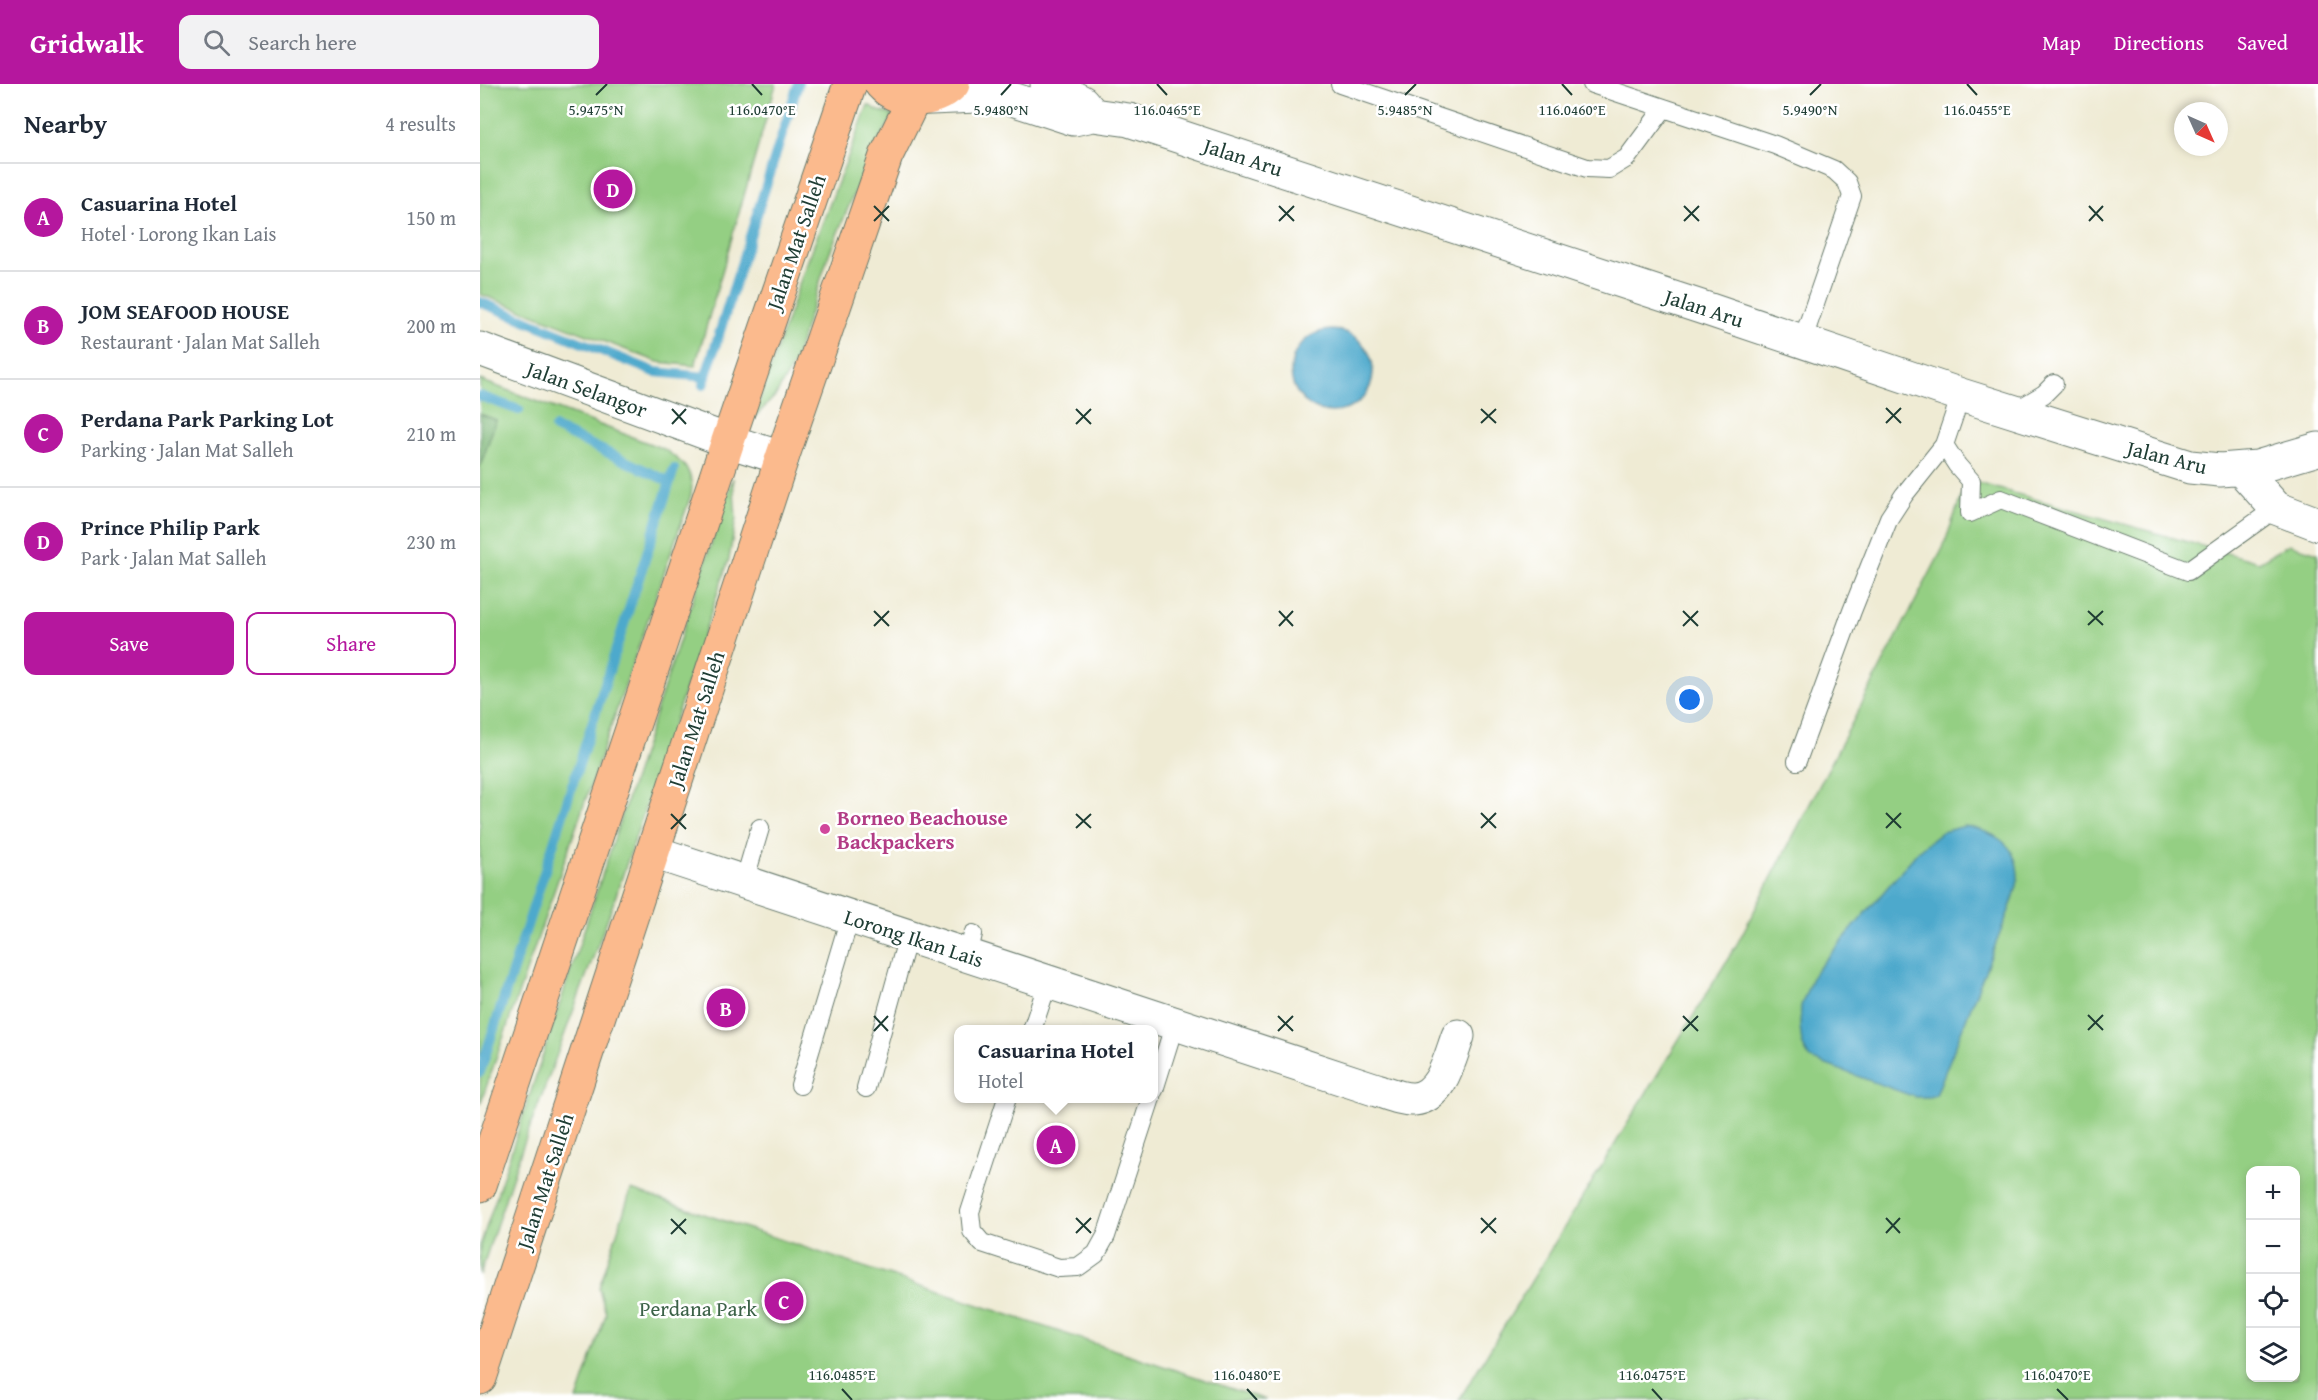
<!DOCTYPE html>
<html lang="en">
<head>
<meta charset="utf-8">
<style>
  :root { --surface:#fff; --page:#f2f2f3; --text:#1f2937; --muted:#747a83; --line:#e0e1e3; --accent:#b5179e }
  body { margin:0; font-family:"Gentium Book Plus",serif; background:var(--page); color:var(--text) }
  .controls { position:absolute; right:18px; bottom:18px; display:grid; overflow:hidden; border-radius:12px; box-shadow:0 3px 9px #0003 }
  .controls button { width:54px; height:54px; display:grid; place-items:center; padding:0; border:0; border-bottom:2px solid var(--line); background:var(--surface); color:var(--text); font:30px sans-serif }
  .compass { position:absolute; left:1694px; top:18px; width:54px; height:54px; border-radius:50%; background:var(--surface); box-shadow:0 3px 9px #0003; rotate:135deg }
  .you { position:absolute; left:1210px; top:616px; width:21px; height:21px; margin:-15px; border:4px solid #fff; border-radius:50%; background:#1a73e8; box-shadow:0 0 0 9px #1a73e833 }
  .badge { display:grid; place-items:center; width:39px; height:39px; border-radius:50%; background:var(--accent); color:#fff; font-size:20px; font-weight:700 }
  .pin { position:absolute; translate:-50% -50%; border:3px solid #fff; box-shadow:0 2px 6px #0006 }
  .popup { position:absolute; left:474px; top:941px; width:204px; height:78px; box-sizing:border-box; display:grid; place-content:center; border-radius:12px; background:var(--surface); filter:drop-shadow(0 2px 4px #0005); font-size:20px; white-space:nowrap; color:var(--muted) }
  .popup b { font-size:22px; color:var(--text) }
  .popup::after { content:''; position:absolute; left:50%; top:100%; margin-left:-12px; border:12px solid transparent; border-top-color:var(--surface) }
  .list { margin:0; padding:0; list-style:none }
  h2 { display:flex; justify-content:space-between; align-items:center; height:78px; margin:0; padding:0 24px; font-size:26px }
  h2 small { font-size:20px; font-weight:400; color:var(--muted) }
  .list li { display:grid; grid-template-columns:39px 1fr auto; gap:18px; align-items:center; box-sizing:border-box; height:108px; padding:0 24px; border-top:2px solid var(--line) }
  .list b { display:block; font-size:22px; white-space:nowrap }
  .list p { margin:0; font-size:20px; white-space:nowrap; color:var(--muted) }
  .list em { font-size:20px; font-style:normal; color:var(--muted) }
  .actions { display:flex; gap:12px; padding:18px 24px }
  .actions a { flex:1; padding:14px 0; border:2px solid var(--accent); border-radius:12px; text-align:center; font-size:21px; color:var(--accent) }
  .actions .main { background:var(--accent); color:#fff }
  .icon { flex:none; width:33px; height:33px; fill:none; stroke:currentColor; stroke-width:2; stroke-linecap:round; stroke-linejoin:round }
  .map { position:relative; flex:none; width:1838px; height:1316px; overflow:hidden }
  header { display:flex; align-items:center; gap:36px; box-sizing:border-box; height:84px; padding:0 30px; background:var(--accent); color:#fff }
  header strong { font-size:28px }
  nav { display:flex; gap:33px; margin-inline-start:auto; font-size:21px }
  .search { width:420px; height:54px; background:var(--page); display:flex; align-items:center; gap:15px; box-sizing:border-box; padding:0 21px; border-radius:12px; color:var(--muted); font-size:22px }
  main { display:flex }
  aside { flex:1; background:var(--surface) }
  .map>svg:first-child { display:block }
  .green { fill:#94cf83; stroke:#5a865c; stroke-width:1.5; fill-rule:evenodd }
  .forest { fill:#77b271; stroke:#4b7852; stroke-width:1.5 }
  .water { fill:#4ea9cc; stroke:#367380; stroke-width:1.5 }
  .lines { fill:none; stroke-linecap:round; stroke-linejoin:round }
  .stream { stroke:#4ea9cc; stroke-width:10 }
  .lane-casing { stroke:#687a6c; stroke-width:20 }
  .street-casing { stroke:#687a6c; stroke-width:35 }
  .primary-casing { stroke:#687a6c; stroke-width:35 }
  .lane { stroke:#fff; stroke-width:18 }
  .street { stroke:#fff; stroke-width:33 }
  .primary { stroke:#fbba8d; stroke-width:33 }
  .ticks { fill:none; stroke:#1f3d34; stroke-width:2 }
  .hotel-dot { fill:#d1479c; stroke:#fff; stroke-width:2 }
  .labels { text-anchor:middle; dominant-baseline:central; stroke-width:5; stroke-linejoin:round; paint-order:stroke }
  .street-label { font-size:21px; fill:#1f3d34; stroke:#fff }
  .hotel-label { font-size:21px; font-weight:bold; fill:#b23c85; stroke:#fff; text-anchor:start }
  .park-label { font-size:21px; fill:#3c6248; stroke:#fff }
  .ticks-label { font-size:15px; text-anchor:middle; fill:#1f3d34; stroke:#fff; stroke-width:5; stroke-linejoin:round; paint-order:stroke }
</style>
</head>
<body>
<header>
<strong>Gridwalk</strong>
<div class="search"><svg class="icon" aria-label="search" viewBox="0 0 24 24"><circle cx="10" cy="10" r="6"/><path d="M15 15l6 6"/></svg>Search here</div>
<nav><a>Map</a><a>Directions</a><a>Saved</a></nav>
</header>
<main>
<aside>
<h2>Nearby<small>4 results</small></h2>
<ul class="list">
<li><span class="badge">A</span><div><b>Casuarina Hotel</b><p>Hotel · Lorong Ikan Lais</p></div><em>150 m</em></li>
<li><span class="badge">B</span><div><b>JOM SEAFOOD HOUSE</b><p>Restaurant · Jalan Mat Salleh</p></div><em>200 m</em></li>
<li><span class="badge">C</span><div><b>Perdana Park Parking Lot</b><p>Parking · Jalan Mat Salleh</p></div><em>210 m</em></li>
<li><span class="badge">D</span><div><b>Prince Philip Park</b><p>Park · Jalan Mat Salleh</p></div><em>230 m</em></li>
</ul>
<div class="actions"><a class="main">Save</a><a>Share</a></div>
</aside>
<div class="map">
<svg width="1838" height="1316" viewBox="0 0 1838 1316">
  <rect width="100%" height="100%" fill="#fff"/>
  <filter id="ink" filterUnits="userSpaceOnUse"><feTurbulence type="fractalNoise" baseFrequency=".0167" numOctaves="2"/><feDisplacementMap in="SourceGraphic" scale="12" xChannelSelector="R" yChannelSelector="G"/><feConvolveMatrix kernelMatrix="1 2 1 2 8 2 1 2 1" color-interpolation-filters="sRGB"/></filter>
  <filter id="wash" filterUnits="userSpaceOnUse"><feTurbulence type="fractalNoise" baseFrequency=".008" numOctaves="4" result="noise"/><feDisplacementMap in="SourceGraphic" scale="24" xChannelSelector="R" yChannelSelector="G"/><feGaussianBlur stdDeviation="1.35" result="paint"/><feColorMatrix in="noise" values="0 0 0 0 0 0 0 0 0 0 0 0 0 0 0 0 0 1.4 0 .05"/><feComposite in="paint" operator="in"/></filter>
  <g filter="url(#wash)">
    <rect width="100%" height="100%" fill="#efebd4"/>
    <path class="green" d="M 0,0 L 296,0 L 215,282 L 178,278 L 0,210 Z
      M 388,21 L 399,27 L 414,31 L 390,71 L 349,170 L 313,281 L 296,311 L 273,335 L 323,189 Z
      M 0,296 L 184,365 C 202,378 215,386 211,411 L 0,1021 L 0,383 L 16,336 L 0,330 Z
      M 253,394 L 256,434 L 249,475 L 133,820 L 40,1070 L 0,1191 L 0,1162 Z
      M 1487,396 L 1779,478 L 1809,460 L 1838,469 L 1838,1316 L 979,1316 L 1257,860 L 1463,464 ZM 1770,1086 L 1816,1086 L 1816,1294 L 1770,1294 Z
      M 151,1106 L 786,1316 L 97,1316 L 126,1230 L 119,1204 Z"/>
    <path class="forest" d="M 0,330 L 16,336 L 0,383 Z"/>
    <path class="water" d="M811 287a41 41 0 1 1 82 0a41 41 0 1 1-82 0Z
      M 1485,742 C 1513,748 1537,758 1538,792 C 1539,801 1533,814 1530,824 L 1456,1011 L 1449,1013 L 1435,1013 L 1330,975 L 1322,960 L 1320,941 L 1321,922 L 1333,891 L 1440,765 L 1462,748 Z"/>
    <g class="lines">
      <path class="stream" d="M 0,218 L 175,288 L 226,293
        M 223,301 L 318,0
        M 0,312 L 39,326
        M 75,344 L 190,398
        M 0,988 L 194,385"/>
    </g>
  </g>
  <g filter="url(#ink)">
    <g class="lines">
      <defs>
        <path id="lane" d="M 860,0 L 1107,84 L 1129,85 L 1147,74 L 1184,24
          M 1112,0 L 1295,61 L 1354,86 L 1367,98 L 1372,112 L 1322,258
          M 1481,311 L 1464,361 L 1477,381 L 1491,397 L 1490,429 L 1521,415 L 1708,487 L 1796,424
          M 1534,328 L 1564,310 L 1574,300
          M 1317,677 L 1372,527 L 1409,434 L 1424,411 L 1464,361
          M 264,798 L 280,744
          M 488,872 L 493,850
          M 552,946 L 568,898
          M 320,1001 L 370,833
          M 386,1004 L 428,852
          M 674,1006 L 695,939
          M 527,1014 L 490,1128 L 492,1147 L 502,1159 L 579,1184 L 598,1183 L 616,1170 L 626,1152 L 671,1014"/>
        <path id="street" d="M 567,0 L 602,18 L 613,31
          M 451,14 L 520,11 L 594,35 L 613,31 L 649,36 L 1230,226 L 1481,311 L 1710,383 L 1740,386 L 1777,383 L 1838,365
          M 0,265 L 248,357 L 302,374
          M 1761,385 L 1796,424 L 1838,440
          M 173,768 L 897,1006 C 907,1009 923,1016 934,1015 C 962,1013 970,973 978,952"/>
        <path id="primary" d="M 401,0 C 419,20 454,20 473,0
          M 0,1101 L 248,357 L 370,0
          M 0,1294 L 302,374 L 406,72 L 434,15"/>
      </defs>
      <use href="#lane" class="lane-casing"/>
      <use href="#street" class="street-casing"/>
      <use href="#primary" class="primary-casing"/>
      <use href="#lane" class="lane"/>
      <use href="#street" class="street"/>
      <use href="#primary" class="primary"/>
    </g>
  </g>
  <path class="ticks" d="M 272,0 L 282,11M 677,0 L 687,11M 1082,0 L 1092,11M 1487,0 L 1497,11M 116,11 L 127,0M 521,11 L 531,0M 925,11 L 936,0M 1330,11 L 1341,0M 394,122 L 409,137M 799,122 L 814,137M 1204,122 L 1219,137M 1609,122 L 1623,137M 394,137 L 409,122M 799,137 L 814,122M 1204,137 L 1219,122M 1609,137 L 1623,122M 1406,324 L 1421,339M 192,325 L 206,340M 596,325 L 611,340M 1001,325 L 1016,339M 1001,339 L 1016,325M 1406,339 L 1421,324M 192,340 L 206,325M 596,340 L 611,325M 394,527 L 409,542M 799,527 L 813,542M 1203,527 L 1218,542M 1608,527 L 1623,541M 1608,541 L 1623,527M 394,542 L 409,527M 799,542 L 813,527M 1203,542 L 1218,527M 1001,729 L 1016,744M 1406,729 L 1421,744M 191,730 L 206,745M 596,730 L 611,744M 596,744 L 611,730M 1001,744 L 1016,729M 1406,744 L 1421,729M 191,745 L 206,730M 1608,931 L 1623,946M 394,932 L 408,947M 798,932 L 813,947M 1203,932 L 1218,947M 1608,946 L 1623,931M 394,947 L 408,932M 798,947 L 813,932M 1203,947 L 1218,932M 596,1134 L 611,1149M 1001,1134 L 1016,1149M 1406,1134 L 1420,1149M 191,1135 L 206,1150M 596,1149 L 611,1134M 1001,1149 L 1016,1134M 1406,1149 L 1420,1134M 191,1150 L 206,1135M 362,1305 L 372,1316M 767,1305 L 777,1316M 1172,1305 L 1182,1316M 1577,1305 L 1588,1316"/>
  <circle class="hotel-dot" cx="345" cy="745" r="6"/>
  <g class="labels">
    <g class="street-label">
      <text transform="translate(763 73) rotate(18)">Jalan Aru</text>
      <text transform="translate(316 158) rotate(-71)">Jalan Mat Salleh</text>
      <text transform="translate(1224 224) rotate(18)">Jalan Aru</text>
      <text transform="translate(107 305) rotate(20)">Jalan Selangor</text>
      <text transform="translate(1687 373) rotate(14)">Jalan Aru</text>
      <text transform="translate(216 635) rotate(-72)">Jalan Mat Salleh</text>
      <text transform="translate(434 854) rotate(18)">Lorong Ikan Lais</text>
      <text transform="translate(65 1097) rotate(-72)">Jalan Mat Salleh</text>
    </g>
    <g class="hotel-label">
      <text x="357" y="733">Borneo Beachouse<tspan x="357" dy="24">Backpackers</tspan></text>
    </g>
    <g class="park-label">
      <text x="218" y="1224">Perdana Park</text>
    </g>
  </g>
  <g class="ticks-label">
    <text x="116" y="31">5.9475°N</text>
    <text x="282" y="31">116.0470°E</text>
    <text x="521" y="31">5.9480°N</text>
    <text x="687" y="31">116.0465°E</text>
    <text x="925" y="31">5.9485°N</text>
    <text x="1092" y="31">116.0460°E</text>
    <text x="1330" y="31">5.9490°N</text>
    <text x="1497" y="31">116.0455°E</text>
    <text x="362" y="1296">116.0485°E</text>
    <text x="767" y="1296">116.0480°E</text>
    <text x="1172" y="1296">116.0475°E</text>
    <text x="1577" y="1296">116.0470°E</text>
  </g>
</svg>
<div class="controls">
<button>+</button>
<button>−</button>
<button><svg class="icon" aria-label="locate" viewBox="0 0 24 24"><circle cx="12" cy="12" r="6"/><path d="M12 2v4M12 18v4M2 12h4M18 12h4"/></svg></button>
<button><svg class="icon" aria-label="layers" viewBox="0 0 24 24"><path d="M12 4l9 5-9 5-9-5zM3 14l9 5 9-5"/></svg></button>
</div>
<svg class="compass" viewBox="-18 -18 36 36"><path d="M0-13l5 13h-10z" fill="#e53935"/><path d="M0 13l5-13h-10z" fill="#747a83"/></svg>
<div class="you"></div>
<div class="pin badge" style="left:576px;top:1061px">A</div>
<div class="popup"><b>Casuarina Hotel</b>Hotel</div>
<div class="pin badge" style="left:246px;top:924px">B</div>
<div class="pin badge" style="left:304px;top:1217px">C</div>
<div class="pin badge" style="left:133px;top:105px">D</div>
</div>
</main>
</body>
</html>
